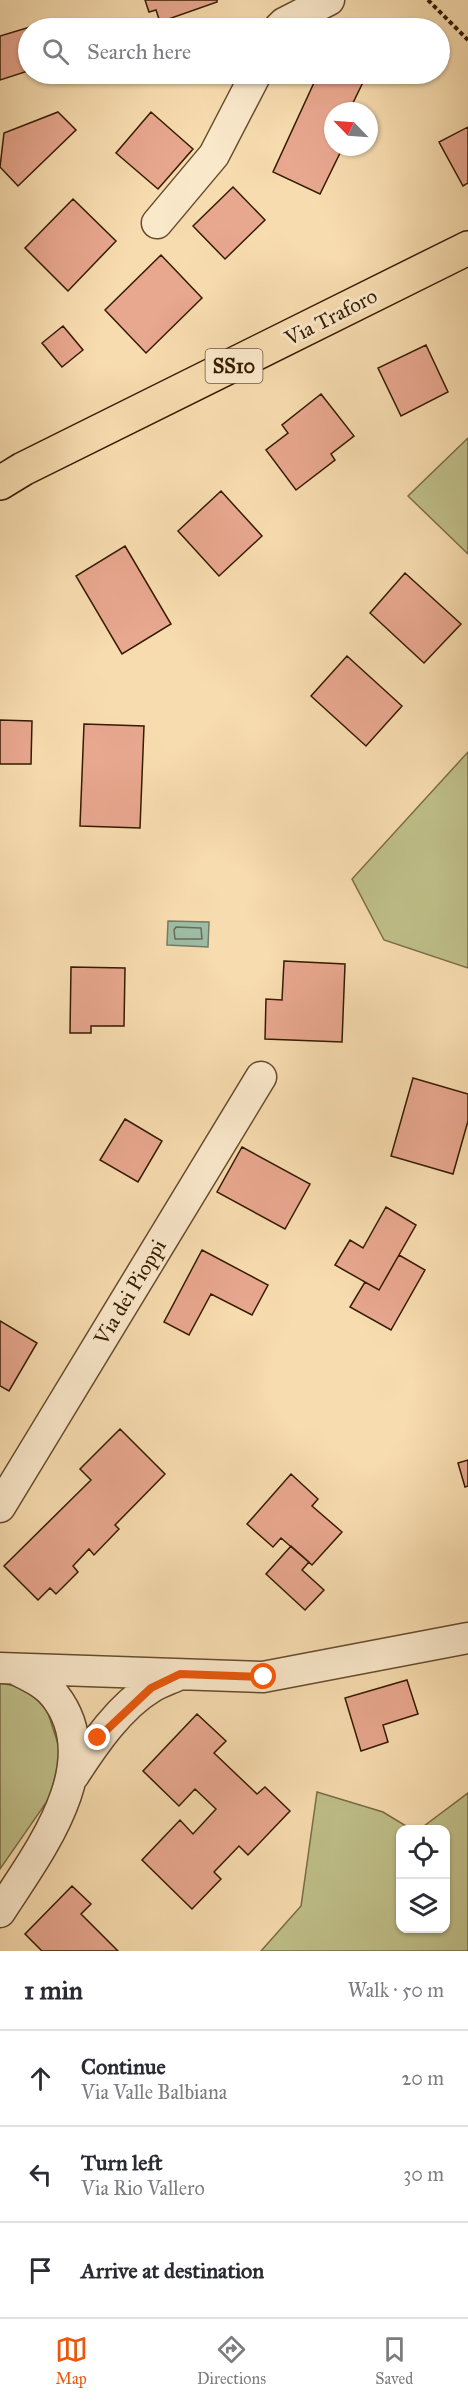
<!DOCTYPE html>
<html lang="en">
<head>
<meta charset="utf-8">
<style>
  :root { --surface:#fff; --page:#f2f2f3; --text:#2b2b33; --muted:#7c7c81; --line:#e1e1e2; --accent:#ea580c }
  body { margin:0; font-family:"IM FELL Great Primer",serif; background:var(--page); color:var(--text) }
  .controls { position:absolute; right:18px; bottom:18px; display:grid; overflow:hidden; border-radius:12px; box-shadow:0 2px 4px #0004 }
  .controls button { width:54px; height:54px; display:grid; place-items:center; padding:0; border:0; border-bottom:2px solid var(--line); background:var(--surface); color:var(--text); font:30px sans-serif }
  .compass { position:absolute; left:324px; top:102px; width:54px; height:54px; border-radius:50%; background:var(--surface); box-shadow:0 2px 4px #0004; rotate:295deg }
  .stop { position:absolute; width:18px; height:18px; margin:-14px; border:4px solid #ea580c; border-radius:50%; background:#fff }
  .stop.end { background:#ea580c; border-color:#fff; box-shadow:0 2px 6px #0008 }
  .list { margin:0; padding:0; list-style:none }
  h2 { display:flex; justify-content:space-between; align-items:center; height:78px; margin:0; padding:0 24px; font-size:26px }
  h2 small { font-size:20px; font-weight:400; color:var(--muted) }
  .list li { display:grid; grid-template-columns:39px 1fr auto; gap:18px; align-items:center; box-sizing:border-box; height:96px; padding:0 24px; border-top:2px solid var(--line) }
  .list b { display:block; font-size:22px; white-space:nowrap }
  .list p { margin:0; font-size:20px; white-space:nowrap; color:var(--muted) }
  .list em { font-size:20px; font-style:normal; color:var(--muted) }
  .icon { flex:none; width:33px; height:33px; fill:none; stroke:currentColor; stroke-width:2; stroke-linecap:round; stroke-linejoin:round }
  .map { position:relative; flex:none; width:468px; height:1951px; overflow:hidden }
  .search { position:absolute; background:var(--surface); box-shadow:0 2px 4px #0004; left:18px; right:18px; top:18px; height:66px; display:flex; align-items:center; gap:15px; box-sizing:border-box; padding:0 21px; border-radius:33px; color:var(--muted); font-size:22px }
  .sheet { height:366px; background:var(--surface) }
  nav { display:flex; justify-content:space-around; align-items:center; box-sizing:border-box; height:84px; border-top:2px solid var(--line); background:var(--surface); font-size:16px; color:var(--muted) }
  nav a { display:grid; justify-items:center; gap:3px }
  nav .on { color:var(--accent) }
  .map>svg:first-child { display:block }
  .green { fill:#bfbf89; stroke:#7a6d45; stroke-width:1.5 }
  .water { fill:#9ebca6; stroke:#747c64; stroke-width:1.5 }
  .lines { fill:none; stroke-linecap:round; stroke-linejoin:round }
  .shore { stroke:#6a6c54; stroke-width:1.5 }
  .building { fill:#e8a78f; stroke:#351b01; stroke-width:1.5 }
  .minor-casing { stroke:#664b2c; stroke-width:33 }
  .major-casing { stroke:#351b01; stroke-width:36 }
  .path { stroke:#351b01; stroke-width:4; stroke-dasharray:4.5 3; stroke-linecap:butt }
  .minor { stroke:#fae8cb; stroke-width:30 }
  .major { stroke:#f7dcaf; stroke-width:33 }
  .route { stroke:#ea580c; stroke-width:8 }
  .labels { text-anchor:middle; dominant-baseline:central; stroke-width:6; stroke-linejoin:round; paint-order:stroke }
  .shield { fill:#fae8cb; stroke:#70583e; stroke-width:1.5 }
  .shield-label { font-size:20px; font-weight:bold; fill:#351b01 }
  .street-label { font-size:21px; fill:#351b01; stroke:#fae8cb }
</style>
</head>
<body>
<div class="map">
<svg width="468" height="1951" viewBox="0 0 468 1951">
  <rect width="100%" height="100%" fill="#f7dcaf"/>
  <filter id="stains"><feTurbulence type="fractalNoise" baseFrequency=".00333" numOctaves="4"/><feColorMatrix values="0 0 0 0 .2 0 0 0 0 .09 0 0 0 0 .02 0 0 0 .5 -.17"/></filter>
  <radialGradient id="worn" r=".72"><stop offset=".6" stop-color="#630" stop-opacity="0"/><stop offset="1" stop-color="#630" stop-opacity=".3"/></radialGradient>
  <path class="green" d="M 468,438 L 468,554 L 408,496 Z
    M 468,752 L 468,968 L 384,940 L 352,879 Z
    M 0,1683 L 25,1688 L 47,1710 L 61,1753 L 50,1797 L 0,1869 Z
    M 317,1792 L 383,1812 L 411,1829 L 400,1830 L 400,1928 L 446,1928 L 446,1830 L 420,1829 L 468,1793 L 468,1951 L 261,1951 L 301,1906 Z"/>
  <path class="water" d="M 168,921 L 209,922 L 208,947 L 167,945 Z"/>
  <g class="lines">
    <path class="shore" d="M 176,927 L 201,928 L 202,939 L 175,939 L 174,930 Z"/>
  </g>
  <path class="building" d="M 145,0 L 217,0 L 217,2 L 160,22 L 156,10 L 149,12 Z
    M 30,27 L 28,71 L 0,80 L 0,36 Z
    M 318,74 L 367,74 L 349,111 L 333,111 L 333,147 L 343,147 L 320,194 L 273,172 Z
    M 58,112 L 76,130 L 18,186 L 0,167 L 4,133 Z
    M 151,112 L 193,149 L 158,189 L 116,153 Z
    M 468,127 L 468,183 L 463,186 L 439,142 Z
    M 233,187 L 265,220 L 225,259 L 193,226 Z
    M 73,199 L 116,241 L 68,291 L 25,248 Z
    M 161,255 L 202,298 L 146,353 L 105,310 Z
    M 63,326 L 83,350 L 62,367 L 42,343 Z
    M 426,345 L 448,392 L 401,416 L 378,368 Z
    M 321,394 L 354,436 L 331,454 L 335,460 L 296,490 L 266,450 L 288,433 L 282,425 Z
    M 221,491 L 262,536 L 219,576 L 178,531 Z
    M 125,546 L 171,624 L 122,654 L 76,576 Z
    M 405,573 L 461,624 L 424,663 L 370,613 Z
    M 347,656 L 402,706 L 366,746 L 311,696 Z
    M 0,720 L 32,721 L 31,764 L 0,764 Z
    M 84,724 L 144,726 L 140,828 L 80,826 Z
    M 284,961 L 345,964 L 342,1042 L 265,1039 L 266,999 L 282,1000 Z
    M 71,967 L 125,968 L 124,1026 L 91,1026 L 91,1033 L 70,1033 Z
    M 413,1078 L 468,1094 L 468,1121 L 453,1174 L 391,1156 Z
    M 125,1119 L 162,1141 L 138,1182 L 100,1160 Z
    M 242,1147 L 310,1184 L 285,1229 L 217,1192 Z
    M 386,1207 L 416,1225 L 379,1290 L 335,1265 L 350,1240 L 363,1248 Z
    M 202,1250 L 268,1285 L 252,1315 L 211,1294 L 189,1335 L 164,1322 Z
    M 399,1255 L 425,1270 L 391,1330 L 350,1307 L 365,1282 L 379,1290 Z
    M 0,1321 L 37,1343 L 9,1391 L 0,1386 Z
    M 120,1429 L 165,1474 L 115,1525 L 119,1529 L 94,1555 L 89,1549 L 73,1566 L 78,1572 L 56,1594 L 50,1588 L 38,1600 L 4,1566 L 91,1480 L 80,1469 Z
    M 468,1460 L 468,1486 L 465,1487 L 458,1463 Z
    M 291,1474 L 318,1499 L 312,1506 L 342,1532 L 312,1565 L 281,1538 L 273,1547 L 247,1524 Z
    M 291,1546 L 309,1562 L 302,1570 L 324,1590 L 305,1610 L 266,1574 Z
    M 407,1680 L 418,1714 L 383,1725 L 388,1742 L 361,1751 L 345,1698 Z
    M 197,1714 L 226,1741 L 214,1753 L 257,1794 L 265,1787 L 290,1811 L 248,1855 L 239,1846 L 214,1872 L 221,1879 L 192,1909 L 142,1860 L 180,1820 L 193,1834 L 216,1809 L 195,1789 L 179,1806 L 143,1771 Z
    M 72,1886 L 91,1904 L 81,1914 L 118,1951 L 42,1951 L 25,1934 Z"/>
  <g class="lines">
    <defs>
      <path id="minor" d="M 279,28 L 284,23 L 329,0
        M 157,223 L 214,155 L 256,74
        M 0,1507 L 261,1077
        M 0,1668 L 263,1677 L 468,1638
        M 74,1775 C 94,1744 120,1706 152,1687 C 160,1682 170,1679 178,1675
        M 0,1912 C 37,1854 108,1764 55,1696 C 46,1684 31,1677 17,1670"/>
      <path id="major" d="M 0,483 L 23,469 L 468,248"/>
    </defs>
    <use href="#minor" class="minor-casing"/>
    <use href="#major" class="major-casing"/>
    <path class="path" d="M 428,0 L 468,40"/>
    <use href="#minor" class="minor"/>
    <use href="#major" class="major"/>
  </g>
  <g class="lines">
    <path class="route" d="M 98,1738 L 151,1688 L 180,1674 L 264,1677"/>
  </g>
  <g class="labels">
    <rect class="shield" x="205.5" y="349" width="57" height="34" rx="4.5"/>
    <g class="shield-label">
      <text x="234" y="366">SS10</text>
    </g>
    <g class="street-label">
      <text transform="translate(331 317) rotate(-27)">Via Traforo</text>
      <text transform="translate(130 1292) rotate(-59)">Via dei Pioppi</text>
    </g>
  </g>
  <rect width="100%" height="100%" filter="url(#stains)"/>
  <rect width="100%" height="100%" fill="url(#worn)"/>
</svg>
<div class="controls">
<button><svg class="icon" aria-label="locate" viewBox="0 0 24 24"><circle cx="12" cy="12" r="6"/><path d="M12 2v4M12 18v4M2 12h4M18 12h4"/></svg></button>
<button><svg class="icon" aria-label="layers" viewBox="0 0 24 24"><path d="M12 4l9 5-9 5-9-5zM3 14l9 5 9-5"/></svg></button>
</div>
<svg class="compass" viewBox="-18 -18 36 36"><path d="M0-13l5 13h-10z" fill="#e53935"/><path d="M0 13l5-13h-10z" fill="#7c7c81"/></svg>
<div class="stop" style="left:264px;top:1677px"></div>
<div class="stop end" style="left:98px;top:1738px"></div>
<div class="search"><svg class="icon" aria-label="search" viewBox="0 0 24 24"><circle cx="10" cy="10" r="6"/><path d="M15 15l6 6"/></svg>Search here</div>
</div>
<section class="sheet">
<h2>1 min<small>Walk · 50 m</small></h2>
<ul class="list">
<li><svg class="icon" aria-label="ahead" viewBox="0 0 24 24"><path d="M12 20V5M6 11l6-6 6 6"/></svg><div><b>Continue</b><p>Via Valle Balbiana</p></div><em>20 m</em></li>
<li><svg class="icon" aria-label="left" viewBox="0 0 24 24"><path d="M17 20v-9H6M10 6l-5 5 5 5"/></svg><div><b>Turn left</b><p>Via Rio Vallero</p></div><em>30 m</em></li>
<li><svg class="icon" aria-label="arrive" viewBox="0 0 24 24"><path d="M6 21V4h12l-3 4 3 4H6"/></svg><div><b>Arrive at destination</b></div></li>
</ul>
</section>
<nav>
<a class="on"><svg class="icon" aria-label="map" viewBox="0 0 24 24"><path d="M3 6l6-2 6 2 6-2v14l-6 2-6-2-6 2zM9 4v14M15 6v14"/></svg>Map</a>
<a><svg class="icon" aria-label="directions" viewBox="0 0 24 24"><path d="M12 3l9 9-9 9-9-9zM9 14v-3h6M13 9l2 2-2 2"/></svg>Directions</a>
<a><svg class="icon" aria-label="saved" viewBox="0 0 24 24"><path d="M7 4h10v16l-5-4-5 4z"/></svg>Saved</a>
</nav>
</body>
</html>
